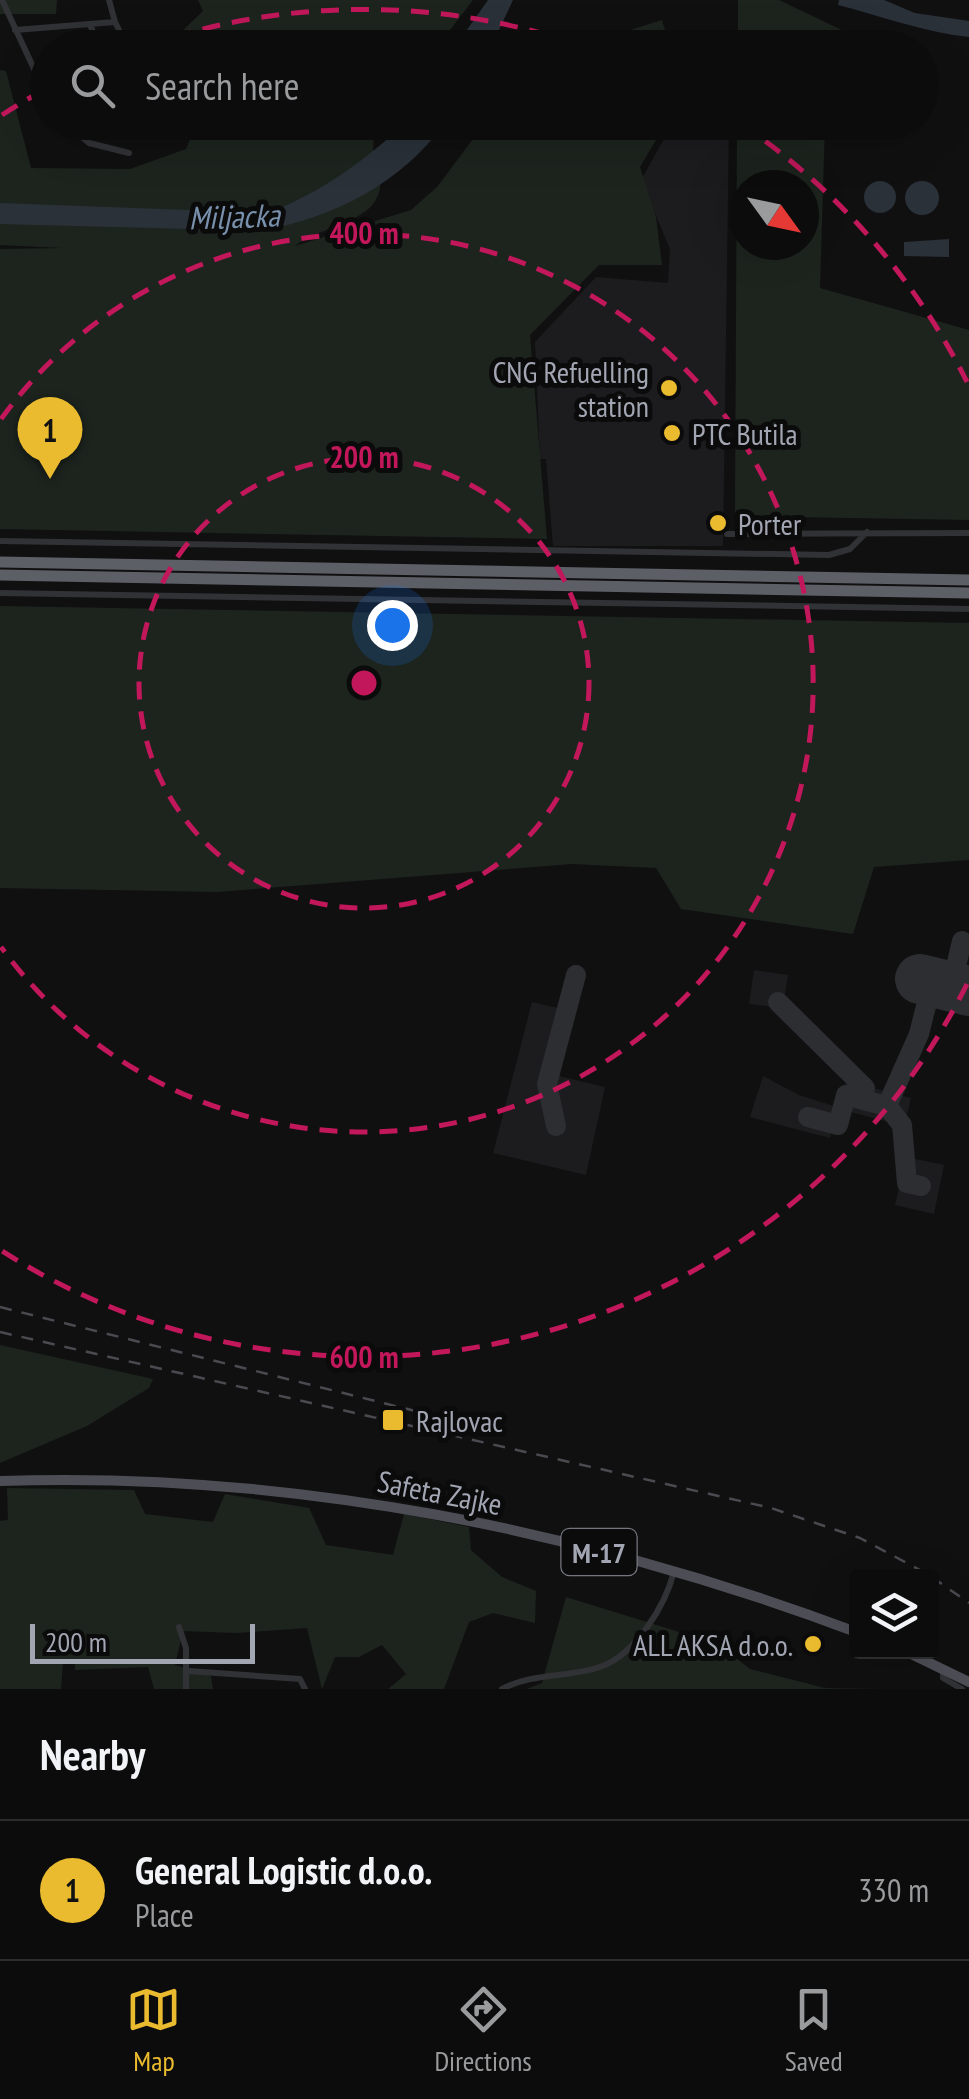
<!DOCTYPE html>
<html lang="en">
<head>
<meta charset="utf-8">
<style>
  :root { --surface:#0c0c0d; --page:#151516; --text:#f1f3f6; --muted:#9a9b9d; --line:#2c2c2e; --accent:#eabb2f }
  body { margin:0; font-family:"PT Sans Narrow",sans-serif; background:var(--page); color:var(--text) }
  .controls { position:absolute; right:30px; bottom:30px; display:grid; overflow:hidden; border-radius:10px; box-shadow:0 10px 40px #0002 }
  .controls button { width:90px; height:90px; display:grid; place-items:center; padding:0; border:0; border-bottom:2px solid var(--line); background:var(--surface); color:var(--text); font:50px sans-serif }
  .compass { position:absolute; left:729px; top:170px; width:90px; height:90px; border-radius:50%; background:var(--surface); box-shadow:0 10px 40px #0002; rotate:123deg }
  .scale { position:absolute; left:30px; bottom:25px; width:225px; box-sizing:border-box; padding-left:10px; border:5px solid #a2a5b2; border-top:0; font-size:28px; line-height:35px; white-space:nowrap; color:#a2a5b2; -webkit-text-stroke:8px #0b0b0c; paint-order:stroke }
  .you { position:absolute; left:392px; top:625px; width:35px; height:35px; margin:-25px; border:8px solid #fff; border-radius:50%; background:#1a73e8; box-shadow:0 0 0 15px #1a73e833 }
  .badge { display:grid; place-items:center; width:65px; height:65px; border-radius:50%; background:var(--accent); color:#111; font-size:32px; font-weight:700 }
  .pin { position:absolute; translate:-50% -82px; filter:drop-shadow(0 2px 5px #0008) }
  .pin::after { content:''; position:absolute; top:52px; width:35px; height:30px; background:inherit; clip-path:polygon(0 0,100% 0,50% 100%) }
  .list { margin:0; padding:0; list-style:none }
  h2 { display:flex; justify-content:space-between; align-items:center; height:130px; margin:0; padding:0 40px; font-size:42px }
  h2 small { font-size:32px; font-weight:400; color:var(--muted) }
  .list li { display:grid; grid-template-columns:65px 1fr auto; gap:30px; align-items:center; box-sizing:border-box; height:140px; padding:0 40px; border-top:2px solid var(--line) }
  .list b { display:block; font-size:38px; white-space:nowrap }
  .list p { margin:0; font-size:32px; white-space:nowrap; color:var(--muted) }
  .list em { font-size:32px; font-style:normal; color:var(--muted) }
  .icon { flex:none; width:55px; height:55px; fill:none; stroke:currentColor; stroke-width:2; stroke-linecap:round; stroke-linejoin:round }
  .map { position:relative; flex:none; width:969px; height:1689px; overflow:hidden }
  .search { position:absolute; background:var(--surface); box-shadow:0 10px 40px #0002; left:30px; right:30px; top:30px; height:110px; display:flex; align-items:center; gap:25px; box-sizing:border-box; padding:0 35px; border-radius:55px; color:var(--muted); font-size:38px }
  .sheet { height:270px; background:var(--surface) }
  nav { display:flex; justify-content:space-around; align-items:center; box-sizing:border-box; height:140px; border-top:2px solid var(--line); background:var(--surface); font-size:28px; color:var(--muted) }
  nav a { display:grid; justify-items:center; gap:5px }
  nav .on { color:var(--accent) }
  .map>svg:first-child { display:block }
  .built { fill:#1c1c1e }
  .green { fill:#1d241e; fill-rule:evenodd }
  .water { fill:#2a3139 }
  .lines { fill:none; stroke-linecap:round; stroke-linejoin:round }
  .taxiway { stroke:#2d2e31; stroke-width:20 }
  .runway { stroke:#2d2e31; stroke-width:50 }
  .minor { stroke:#313236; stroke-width:6 }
  .primary { stroke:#4d4e55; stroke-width:10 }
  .motorway { stroke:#5d5f67; stroke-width:11 }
  .rail { stroke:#4a4b51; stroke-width:2.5; stroke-dasharray:12 10; stroke-linecap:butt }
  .ring { fill:none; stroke:#c2185b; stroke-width:5; stroke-dasharray:18 12 }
  .poi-dot { fill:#eabb2f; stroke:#0b0b0c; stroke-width:4 }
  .labels { text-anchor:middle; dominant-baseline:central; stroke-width:10; stroke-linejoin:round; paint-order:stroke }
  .shield { fill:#0b0b0c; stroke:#757780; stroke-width:2.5 }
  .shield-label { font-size:28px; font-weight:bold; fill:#a2a5b2 }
  .poi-label { font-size:30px; fill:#a2a5b2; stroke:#0b0b0c; text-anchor:start }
  .street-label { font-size:30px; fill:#a2a5b2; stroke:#0b0b0c }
  .water-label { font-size:32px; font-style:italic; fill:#7990ac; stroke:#0b0b0c }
  .centre { fill:#c2185b; stroke:#0b0b0c; stroke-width:5 }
  .ring-label { font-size:30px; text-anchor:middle; font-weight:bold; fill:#c2185b; stroke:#0b0b0c; stroke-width:10; stroke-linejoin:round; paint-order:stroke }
</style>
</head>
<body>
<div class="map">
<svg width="969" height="1689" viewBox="0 0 969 1689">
  <rect width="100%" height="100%" fill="#101011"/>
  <path class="built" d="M 673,123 L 729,123 L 723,546 L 553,546 L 546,459 L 540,459 L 535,342 L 596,277 L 668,283 L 670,249 L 641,180 Z
    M 754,970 L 788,975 L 783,1008 L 749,1004 Z
    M 532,1002 L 571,1011 L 555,1075 L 605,1087 L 586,1175 L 493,1153 Z
    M 763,1076 L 799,1095 L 837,1107 L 830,1138 L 750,1117 Z
    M 846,1081 L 911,1098 L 904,1126 L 839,1109 Z
    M 906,1157 L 944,1165 L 934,1214 L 895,1205 Z"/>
  <path class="green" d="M 0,0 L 57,0 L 56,14 L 0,14 Z
    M 198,0 L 473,0 L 437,47 L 176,47 L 174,39 L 203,11 Z
    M 738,0 L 779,0 L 848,33 L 847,47 L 738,47 Z
    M 662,20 L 670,47 L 579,47 L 584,45 Z
    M 0,70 L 6,71 L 31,168 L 130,169 L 186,149 L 197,123 L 381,123 L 374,132 L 373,154 L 406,123 L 379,168 C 391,224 328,221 295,246 L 411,210 L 437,187 L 485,123 L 666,123 L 640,167 L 656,217 L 662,265 L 599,265 L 530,335 L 547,539 L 0,529 L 0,249 L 63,248 L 0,245 Z
    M 737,123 L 825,123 L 820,288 L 969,330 L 969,520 L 735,516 ZM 744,185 L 804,185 L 804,245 L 744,245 Z
    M 0,606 L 969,623 L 969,860 L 874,867 L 853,934 L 681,909 L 656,868 L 572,864 L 217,892 L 0,888 Z
    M 0,1345 L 153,1379 L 149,1388 L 87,1426 L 0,1463 Z
    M 7,1488 L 134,1490 L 145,1514 L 213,1522 L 225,1494 L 309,1508 L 326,1545 L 393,1555 L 404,1514 L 469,1527 L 471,1550 L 502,1577 L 536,1591 L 535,1623 L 493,1613 L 469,1622 L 444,1689 L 388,1689 L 406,1674 L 382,1645 L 359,1657 L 335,1657 L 322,1689 L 307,1628 L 237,1633 L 183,1631 L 175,1665 L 211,1676 L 213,1689 L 154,1689 L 148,1667 L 75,1670 L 75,1664 L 63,1663 L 61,1689 L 0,1689 L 0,1521 L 8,1520 Z
    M 566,1597 L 718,1644 L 750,1669 L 825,1688 L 880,1689 L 527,1689 L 542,1683 Z"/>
  <path class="water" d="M 488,0 L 513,0 L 491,47 L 455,47 Z
    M 839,0 L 884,0 L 915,13 L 969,21 L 969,37 C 923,32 881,16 838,5 Z
    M 406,122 L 445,123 C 400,184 335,217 261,231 L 0,224 L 0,203 L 268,213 C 320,193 365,161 406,122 Z
    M905 198a17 17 0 1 1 34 0a17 17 0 1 1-34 0Z
    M864 197a16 16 0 1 1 32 0a16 16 0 1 1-32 0Z
    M 949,239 L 949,257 L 904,256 L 904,242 Z"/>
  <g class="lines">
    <path class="taxiway" d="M 951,987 L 962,941
      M 778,1002 L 865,1088 L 863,1100 L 887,1106 L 919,1034 L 932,982
      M 887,1106 L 902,1125 L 907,1183 L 921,1186
      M 808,1117 L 838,1125 L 846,1095 L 863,1100
      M 556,1126 L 547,1084 L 576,975"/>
    <path class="runway" d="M 920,979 L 969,991"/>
    <path class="minor" d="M 2,0 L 48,99
      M 115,22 L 128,48
      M 91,27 L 100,48
      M 15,30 L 115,22 L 109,0
      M 65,122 L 89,143 L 129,153
      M 727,534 L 969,533
      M 0,541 L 829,555 L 850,549 L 867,532
      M 0,593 L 969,609
      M 179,1627 L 186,1648 L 186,1689
      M 188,1671 L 300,1679 L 305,1689
      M 943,1671 L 943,1678 L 962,1689
      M 502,1689 C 534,1672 569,1678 600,1667 C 635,1655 666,1605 674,1571"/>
    <path class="primary" d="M 0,1481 C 290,1471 585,1530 856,1632
      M 907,1652 L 969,1682"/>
    <path class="motorway" d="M 0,562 L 969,580
      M 0,575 L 969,593"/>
    <path class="rail" d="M 0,1307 L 475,1426
      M 0,1332 L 771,1508 L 860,1538 L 931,1576
      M 932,1577 L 969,1603"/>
  </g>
  <g class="ring">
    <circle cx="364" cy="683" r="225"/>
    <path d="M1 419A449 449 0 1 1 1 947"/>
    <path d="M967 984A674 674 0 0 1 2 1251M2 115A674 674 0 0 1 42 91M145 46A674 674 0 0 1 583 46M741 124A674 674 0 0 1 967 382"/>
  </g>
  <g class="poi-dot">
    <circle cx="669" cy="388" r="10"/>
    <circle cx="672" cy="433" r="10"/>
    <circle cx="718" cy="523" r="10"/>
    <rect x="381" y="1408" width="24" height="24" rx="5"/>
    <circle cx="813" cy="1644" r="10"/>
  </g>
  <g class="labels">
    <rect class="shield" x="561.5" y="1529" width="75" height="46" rx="8"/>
    <g class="shield-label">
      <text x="599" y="1552">M-17</text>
    </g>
    <g class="poi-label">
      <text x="649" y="371" text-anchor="end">CNG Refuelling<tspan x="649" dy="34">station</tspan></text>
      <text x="692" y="433">PTC Butila</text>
      <text x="738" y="523">Porter</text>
      <text x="416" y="1420">Rajlovac</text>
      <text x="793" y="1644" text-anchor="end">ALL AKSA d.o.o.</text>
    </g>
    <g class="street-label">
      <text transform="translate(440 1492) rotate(11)">Safeta Zajke</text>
    </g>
    <g class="water-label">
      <text transform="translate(234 216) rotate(-2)">Miljacka</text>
    </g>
  </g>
  <circle cx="364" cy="683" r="15" class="centre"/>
  <g class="ring-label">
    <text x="364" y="244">400 m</text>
    <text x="364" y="468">200 m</text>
    <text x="364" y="1368">600 m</text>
  </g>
</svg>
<div class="controls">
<button><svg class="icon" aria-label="layers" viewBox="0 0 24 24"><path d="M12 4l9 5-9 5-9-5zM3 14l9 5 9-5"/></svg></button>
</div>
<svg class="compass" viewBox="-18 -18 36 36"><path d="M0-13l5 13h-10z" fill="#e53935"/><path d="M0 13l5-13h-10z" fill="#9a9b9d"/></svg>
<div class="scale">200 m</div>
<div class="you"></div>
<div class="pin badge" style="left:50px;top:479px">1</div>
<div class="search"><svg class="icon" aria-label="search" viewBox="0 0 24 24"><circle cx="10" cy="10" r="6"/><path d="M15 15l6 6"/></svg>Search here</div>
</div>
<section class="sheet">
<h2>Nearby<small></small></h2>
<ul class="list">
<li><span class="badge">1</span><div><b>General Logistic d.o.o.</b><p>Place</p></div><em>330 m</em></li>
</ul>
</section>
<nav>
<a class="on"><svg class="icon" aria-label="map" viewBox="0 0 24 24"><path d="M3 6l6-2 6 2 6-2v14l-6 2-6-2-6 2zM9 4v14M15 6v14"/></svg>Map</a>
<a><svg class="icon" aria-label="directions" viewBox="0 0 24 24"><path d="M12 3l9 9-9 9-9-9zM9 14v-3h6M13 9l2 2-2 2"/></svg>Directions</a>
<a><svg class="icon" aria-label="saved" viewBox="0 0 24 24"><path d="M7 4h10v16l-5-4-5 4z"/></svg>Saved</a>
</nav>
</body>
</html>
